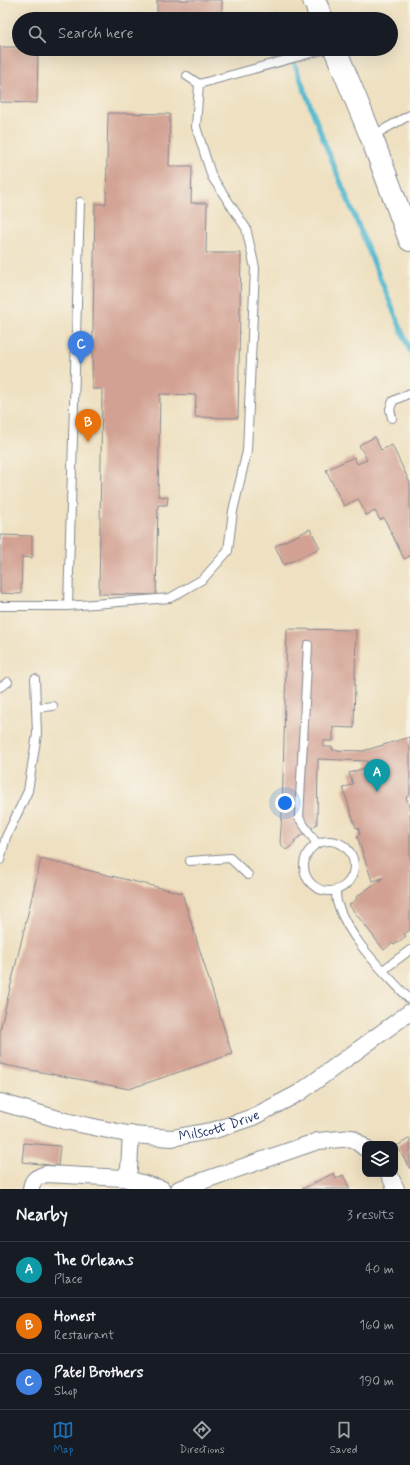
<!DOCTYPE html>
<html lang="en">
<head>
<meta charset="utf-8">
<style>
  :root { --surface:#171b24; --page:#20242c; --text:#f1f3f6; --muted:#9ea1a6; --line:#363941; --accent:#1f6fb2 }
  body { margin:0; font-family:Mynerve,sans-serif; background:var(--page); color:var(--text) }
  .controls { position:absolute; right:12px; bottom:12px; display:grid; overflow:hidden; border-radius:8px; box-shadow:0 4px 16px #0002 }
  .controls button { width:36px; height:36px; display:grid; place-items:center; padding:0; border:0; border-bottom:1px solid var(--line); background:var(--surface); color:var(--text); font:20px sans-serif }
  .you { position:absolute; left:285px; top:803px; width:14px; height:14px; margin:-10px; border:3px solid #fff; border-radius:50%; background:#1a73e8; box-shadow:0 0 0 6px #1a73e833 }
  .badge { display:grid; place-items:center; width:26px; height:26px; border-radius:50%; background:var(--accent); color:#fff; font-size:13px; font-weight:700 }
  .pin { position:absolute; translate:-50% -33px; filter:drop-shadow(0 1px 2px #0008) }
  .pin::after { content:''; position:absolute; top:21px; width:14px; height:12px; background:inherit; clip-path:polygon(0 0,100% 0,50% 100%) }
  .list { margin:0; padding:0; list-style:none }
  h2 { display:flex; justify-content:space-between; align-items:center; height:52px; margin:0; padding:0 16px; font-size:17px }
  h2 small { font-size:13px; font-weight:400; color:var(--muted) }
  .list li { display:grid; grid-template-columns:26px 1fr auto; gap:12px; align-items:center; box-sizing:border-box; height:56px; padding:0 16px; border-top:1px solid var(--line) }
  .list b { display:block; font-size:15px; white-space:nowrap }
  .list p { margin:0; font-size:13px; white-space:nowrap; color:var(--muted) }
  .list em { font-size:13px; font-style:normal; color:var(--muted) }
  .icon { flex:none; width:22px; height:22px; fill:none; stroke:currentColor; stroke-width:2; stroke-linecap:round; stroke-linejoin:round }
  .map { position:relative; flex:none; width:410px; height:1189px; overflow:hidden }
  .search { position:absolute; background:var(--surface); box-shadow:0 4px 16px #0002; left:12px; right:12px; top:12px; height:44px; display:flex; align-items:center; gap:10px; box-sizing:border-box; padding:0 14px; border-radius:22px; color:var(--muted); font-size:15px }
  .sheet { height:220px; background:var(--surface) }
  nav { display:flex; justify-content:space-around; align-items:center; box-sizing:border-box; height:56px; border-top:1px solid var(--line); background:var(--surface); font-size:11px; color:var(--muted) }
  nav a { display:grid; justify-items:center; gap:2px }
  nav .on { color:var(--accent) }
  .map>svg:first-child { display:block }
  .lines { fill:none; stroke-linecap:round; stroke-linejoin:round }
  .stream { stroke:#52b9d0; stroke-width:5 }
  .building { fill:#d2a193 }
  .lane-casing { stroke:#84888f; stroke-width:10 }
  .street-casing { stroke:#84888f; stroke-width:18 }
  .secondary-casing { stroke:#84888f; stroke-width:24 }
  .lane { stroke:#fff; stroke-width:8 }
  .street { stroke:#fff; stroke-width:16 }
  .secondary { stroke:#fff; stroke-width:22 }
  .labels { text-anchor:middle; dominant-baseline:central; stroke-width:4; stroke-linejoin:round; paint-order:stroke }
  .street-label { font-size:14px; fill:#1b2f5e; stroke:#f7f3e8 }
</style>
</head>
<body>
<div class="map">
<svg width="410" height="1189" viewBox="0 0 410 1189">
  <rect width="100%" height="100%" fill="#f7f3e8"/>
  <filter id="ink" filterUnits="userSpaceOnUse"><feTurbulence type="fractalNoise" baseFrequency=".025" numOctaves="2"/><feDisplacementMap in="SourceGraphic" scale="8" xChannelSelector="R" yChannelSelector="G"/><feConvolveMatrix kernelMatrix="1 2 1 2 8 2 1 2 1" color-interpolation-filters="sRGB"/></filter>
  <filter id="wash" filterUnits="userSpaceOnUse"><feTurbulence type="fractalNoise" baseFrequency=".012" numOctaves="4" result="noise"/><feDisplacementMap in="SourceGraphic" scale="16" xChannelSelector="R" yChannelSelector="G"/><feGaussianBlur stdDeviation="0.9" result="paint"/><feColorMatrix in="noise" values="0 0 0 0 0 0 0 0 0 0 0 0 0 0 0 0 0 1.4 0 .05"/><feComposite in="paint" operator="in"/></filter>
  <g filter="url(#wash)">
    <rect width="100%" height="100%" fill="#eee0c0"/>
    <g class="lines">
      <path class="stream" d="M 277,18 L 278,19
        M 289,49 L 325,144 L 410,351"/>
    </g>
    <g id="blocks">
      <path class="building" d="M 157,0 L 222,0 L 222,16 L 157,17 Z
        M 0,47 L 19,47 L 19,49 L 38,49 L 37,103 L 0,102 Z
        M 108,113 L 170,114 L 169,166 L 192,166 L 191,203 L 207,203 L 206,253 L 241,253 L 238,418 L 195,417 L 196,395 L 160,394 L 158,496 L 168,497 L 167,505 L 158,505 L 156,595 L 99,594 L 102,389 L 92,389 L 95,204 L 106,204 Z
        M 375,437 L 381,450 L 392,445 L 410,483 L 410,556 L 404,559 L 384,518 L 380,520 L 375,511 L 366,515 L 358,499 L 344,506 L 326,470 L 354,457 L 357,464 L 367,460 L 359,445 Z
        M 310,529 L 320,548 L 284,565 L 275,546 Z
        M 0,535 L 32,536 L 32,558 L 22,557 L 21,594 L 0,593 Z
        M 287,629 L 356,630 L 354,728 L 333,727 L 333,741 L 323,741 L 323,747 L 333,747 L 332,750 L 363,751 L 410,737 L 410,795 L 406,797 L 410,810 L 410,930 L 404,934 L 406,936 L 394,945 L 392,943 L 384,950 L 349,905 L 357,899 L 356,897 L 383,878 L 372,881 L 357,836 L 360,834 L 358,827 L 356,828 L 343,788 L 353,784 L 349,773 L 367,767 L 367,761 L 318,759 L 317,824 L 294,841 L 295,843 L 286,850 L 280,843 L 282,813 Z
        M 41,859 L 182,893 L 232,1054 L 129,1089 L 0,1064 L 0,1030 Z
        M 410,1138 L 410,1169 L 397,1146 Z
        M 24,1143 L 60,1146 L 58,1166 L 22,1162 Z
        M 334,1173 L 336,1179 L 343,1175 L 350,1189 L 302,1189 Z"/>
    </g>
  </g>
  <g filter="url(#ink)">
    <use href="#blocks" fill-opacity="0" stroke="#84888f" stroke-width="1"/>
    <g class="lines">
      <defs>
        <path id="lane" d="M 187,76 L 199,84 L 326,49
          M 372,136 L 410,115
          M 392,418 L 390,409 L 393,401 L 410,393
          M 0,606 L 68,606 L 170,598 L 203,579 L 228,551 L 233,511 L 247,451 L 255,268 L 246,228 L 212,177 L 196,127 L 199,84
          M 68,606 L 80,202
          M 308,645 L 299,818 L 317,844
          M 0,687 L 8,682
          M 36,708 L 53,706
          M304 866a25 25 0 1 1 50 0a25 25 0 1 1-50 0Z
          M 0,860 L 6,837 L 28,791 L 37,734 L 35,679
          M 190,861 L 230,858 L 248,875
          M 336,890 C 336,895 336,900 338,905 C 351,942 384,971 410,1000
          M 383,970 L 410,950"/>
        <g id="street">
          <path id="s1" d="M 0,1102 L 65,1121 L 132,1135 L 172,1138 L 215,1130 L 253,1117 L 299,1093 L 410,1012"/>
          <path d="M 389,1174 L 396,1189"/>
          <path d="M 124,1178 L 162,1189"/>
          <path d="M 31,1189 C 32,1179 37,1177 46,1174 L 124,1178 L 129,1169 L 131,1134"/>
          <path d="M 179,1189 L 318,1141 L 352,1138 L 365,1148"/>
        </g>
        <path id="secondary" d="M 314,0 L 322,19
          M 335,49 L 371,136 L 410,240"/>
      </defs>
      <use href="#lane" class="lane-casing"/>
      <use href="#street" class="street-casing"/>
      <use href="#secondary" class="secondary-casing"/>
      <use href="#lane" class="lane"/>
      <use href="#street" class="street"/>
      <use href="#secondary" class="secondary"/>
    </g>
  </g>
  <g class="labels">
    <g class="street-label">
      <text stroke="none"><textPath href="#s1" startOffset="225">Milscott Drive</textPath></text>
    </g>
  </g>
</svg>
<div class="controls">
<button><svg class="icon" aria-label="layers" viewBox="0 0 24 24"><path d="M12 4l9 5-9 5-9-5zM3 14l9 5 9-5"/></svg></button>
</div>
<div class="you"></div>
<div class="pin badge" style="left:377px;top:792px;background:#0f9aa8">A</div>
<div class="pin badge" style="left:88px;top:442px;background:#e8710a">B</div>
<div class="pin badge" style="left:81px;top:364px;background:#3f7fe0">C</div>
<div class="search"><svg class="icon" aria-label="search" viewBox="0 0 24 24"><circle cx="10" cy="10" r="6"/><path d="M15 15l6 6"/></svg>Search here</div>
</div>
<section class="sheet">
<h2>Nearby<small>3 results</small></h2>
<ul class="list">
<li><span class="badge" style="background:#0f9aa8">A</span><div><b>The Orleans</b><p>Place</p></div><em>40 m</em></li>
<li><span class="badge" style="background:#e8710a">B</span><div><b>Honest</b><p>Restaurant</p></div><em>160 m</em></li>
<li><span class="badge" style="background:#3f7fe0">C</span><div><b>Patel Brothers</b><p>Shop</p></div><em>190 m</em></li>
</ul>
</section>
<nav>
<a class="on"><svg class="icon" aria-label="map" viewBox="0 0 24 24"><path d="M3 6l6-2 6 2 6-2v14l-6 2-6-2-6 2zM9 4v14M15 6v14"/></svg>Map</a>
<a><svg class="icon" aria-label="directions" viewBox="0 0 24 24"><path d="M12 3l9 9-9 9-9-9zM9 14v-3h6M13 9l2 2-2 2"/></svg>Directions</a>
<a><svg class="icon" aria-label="saved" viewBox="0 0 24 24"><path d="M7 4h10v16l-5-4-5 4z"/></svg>Saved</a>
</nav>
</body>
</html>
